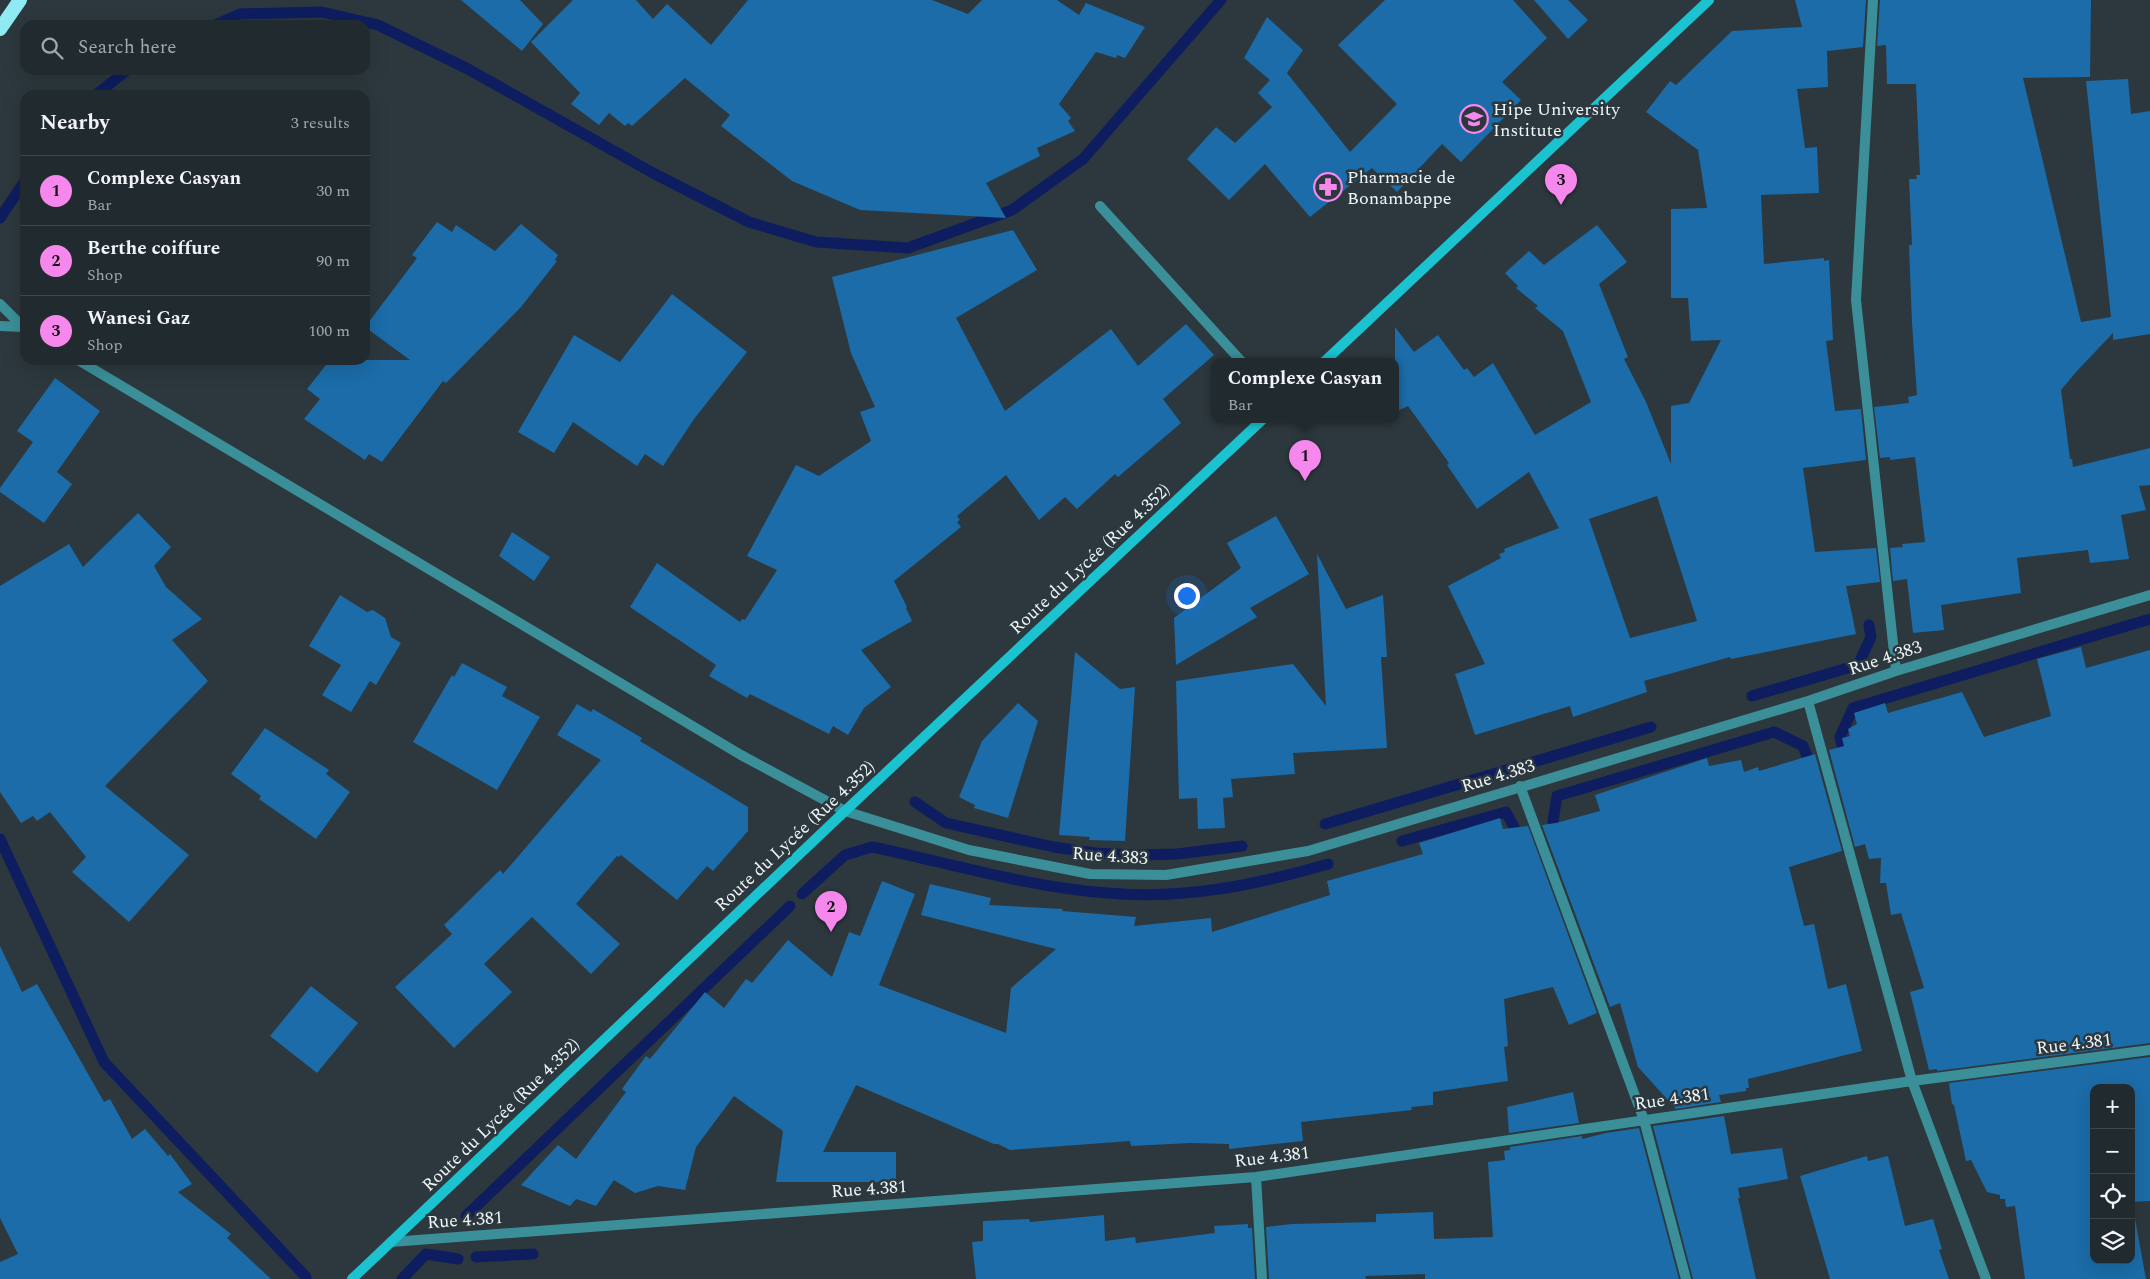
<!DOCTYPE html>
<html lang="en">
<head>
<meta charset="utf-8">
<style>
  :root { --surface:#212a2e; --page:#2d363a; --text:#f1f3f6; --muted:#a2a7aa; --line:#3e464a; --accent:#f688ed }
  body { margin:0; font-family:Spectral,serif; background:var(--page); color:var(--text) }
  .controls { position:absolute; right:15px; bottom:15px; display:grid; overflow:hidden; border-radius:10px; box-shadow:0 5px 20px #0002 }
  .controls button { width:45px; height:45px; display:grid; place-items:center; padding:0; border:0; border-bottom:1px solid var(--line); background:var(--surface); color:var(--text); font:25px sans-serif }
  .you { position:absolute; left:1186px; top:595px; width:18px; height:18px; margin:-12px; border:4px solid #fff; border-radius:50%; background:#1a73e8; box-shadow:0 0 0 8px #1a73e833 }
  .badge { display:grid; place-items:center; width:32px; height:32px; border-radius:50%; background:var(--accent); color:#111; font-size:16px; font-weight:700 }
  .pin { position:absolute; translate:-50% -41px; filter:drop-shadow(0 1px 2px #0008) }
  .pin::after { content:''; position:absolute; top:26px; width:18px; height:15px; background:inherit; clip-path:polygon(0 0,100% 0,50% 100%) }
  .popup { position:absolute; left:1211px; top:358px; width:188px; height:65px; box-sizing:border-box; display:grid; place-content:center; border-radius:10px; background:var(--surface); filter:drop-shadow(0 1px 4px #0005); font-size:16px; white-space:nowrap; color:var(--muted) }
  .popup b { font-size:19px; color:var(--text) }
  .popup::after { content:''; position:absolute; left:50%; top:100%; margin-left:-10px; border:10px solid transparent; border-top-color:var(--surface) }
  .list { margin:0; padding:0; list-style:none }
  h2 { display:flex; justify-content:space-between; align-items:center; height:65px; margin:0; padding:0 20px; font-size:21px }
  h2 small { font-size:16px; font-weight:400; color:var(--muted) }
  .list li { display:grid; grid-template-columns:32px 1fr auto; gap:15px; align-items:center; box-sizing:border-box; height:70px; padding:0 20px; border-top:1px solid var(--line) }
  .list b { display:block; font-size:19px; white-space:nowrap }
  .list p { margin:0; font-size:16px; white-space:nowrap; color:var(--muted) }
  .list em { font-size:16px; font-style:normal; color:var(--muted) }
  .icon { flex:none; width:28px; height:28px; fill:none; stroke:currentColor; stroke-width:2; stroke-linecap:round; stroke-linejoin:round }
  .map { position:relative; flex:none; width:2150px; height:1279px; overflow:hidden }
  .search { position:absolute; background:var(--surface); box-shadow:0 5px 20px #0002; left:20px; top:20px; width:350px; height:55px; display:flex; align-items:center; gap:12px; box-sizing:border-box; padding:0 18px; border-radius:15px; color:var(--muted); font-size:19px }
  .panel { position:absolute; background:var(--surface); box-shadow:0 5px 20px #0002; left:20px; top:90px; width:350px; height:275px; border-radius:15px }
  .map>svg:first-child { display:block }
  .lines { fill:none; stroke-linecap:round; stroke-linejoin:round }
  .stream { stroke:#0e1d60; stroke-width:11 }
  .building { fill:#1b6ca8; fill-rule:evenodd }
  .minor { stroke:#3b8f98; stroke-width:10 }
  .secondary { stroke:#1bc2d0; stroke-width:10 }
  .trunk { stroke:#90eaf3; stroke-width:14 }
  .labels { text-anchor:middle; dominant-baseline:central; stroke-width:5; stroke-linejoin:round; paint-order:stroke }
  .poi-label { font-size:18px; fill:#eef6f9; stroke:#2c383d; text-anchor:start }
  .street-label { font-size:18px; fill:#eef6f9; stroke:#2c383d }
</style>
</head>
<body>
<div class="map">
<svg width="2150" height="1279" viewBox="0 0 2150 1279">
  <rect width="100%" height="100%" fill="#2c383d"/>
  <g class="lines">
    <path class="stream" d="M 215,25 L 240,14 L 322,12 L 378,25 L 468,69 L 653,173 L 749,222 L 816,242 L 908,248 L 1012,210 L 1083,159 L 1221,0
      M 96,95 L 127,70
      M 0,218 L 25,181
      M 1752,696 L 1858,665 L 1871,637 L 1869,625
      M 1846,760 L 1840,737 L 1853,708 L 2150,619
      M 915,802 L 946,823 L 1054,847 L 1095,853 L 1137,855 L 1177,854 L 1242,846
      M 1325,824 L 1651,727
      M 1557,838 L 1553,821 L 1557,796 L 1774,732 L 1803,746 L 1812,769
      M 0,839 L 104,1062 L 306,1277
      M 1402,841 L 1506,812 L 1521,840
      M 802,894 L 845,855 L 872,847 C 950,863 1027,887 1107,893 C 1183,900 1256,885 1328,864
      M 466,1216 L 790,906
      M 476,1257 L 533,1254
      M 402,1279 L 426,1254 L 458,1259"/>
  </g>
  <path class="building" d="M 461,0 L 520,0 L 543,24 L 522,51 Z
    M 573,0 L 636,0 L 653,19 L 667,4 L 711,45 L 748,0 L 932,0 L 968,14 L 982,0 L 1057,0 L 1079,15 L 1086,3 L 1145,27 L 1125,58 L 1117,55 L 1116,58 L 1096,52 L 1059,104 L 1071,118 L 1068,121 L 1075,131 L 1037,148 L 1040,156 L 986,183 L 1006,218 L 860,210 L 792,181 L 721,126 L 730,115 L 685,78 L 632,126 L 628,123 L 625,126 L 609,113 L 599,125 L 571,104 L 580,93 L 531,42 Z
    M 1385,0 L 1513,0 L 1547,38 L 1502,82 L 1521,100 L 1461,162 L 1442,144 L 1397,192 L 1372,168 L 1310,217 L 1265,164 L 1229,200 L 1187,159 L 1216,127 L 1235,143 L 1272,107 L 1258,93 L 1270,80 L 1244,58 L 1267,17 L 1303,50 L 1287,73 L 1350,152 L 1397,104 L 1338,45 Z
    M 1534,0 L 1568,0 L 1588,20 L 1568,39 Z
    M 1795,0 L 1866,0 L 1863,47 L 1827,51 L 1828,87 L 1797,89 L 1805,148 L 1817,147 L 1819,193 L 1761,195 L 1764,264 L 1824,258 L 1824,261 L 1829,260 L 1833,340 L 1826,341 L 1835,411 L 1861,409 L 1866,460 L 1803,468 L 1815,552 L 1876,548 L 1880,582 L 1846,586 L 1856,634 L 1731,659 L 1730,657 L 1644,681 L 1647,692 L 1573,717 L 1570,706 L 1475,735 L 1455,674 L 1485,664 L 1448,586 L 1501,558 L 1499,554 L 1505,552 L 1504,549 L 1559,528 L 1529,472 L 1477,509 L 1447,465 L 1449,463 L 1408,406 L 1395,412 L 1395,327 L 1414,352 L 1438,335 L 1464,370 L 1467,368 L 1474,377 L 1493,363 L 1535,435 L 1591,402 L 1563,331 L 1535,308 L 1538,306 L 1516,288 L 1518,286 L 1505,273 L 1529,251 L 1544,265 L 1597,225 L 1627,262 L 1599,284 L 1628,357 L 1624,359 L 1646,402 L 1671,464 L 1671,406 L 1689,403 L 1721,340 L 1691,341 L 1688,298 L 1671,298 L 1671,209 L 1707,208 L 1698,150 L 1646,112 L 1670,81 L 1676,85 L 1732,31 L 1802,27 ZM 1657,496 L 1697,621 L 1630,638 L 1589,519 Z
    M 1880,0 L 2091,0 L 2090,77 L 2023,78 L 2081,322 L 2111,317 L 2086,81 L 2128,79 L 2131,114 L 2150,111 L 2150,334 L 2113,340 L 2113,333 L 2076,372 L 2061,390 L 2070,459 L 2072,459 L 2073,467 L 2150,448 L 2150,485 L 2139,486 L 2146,510 L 2121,515 L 2129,559 L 2090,563 L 2088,550 L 2017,558 L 2021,593 L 1941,605 L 1944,630 L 1913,633 L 1907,579 L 1893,581 L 1890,548 L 1903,547 L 1902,544 L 1925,542 L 1915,457 L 1890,460 L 1890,457 L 1880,458 L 1874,407 L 1909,403 L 1908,397 L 1917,395 L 1912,323 L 1909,245 L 1912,245 L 1909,179 L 1917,179 L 1916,175 L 1920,175 L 1916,84 L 1887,84 L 1886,45 L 1877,46 Z
    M 437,222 L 452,232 L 456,225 L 495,251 L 521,224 L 558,255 L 555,260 L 557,261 L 521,307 L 446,383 L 443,381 L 382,462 L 369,454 L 365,460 L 304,419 L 320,399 L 307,389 L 330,360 L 410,360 L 365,327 L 417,258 L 412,255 Z
    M 1013,230 L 1037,270 L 956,318 L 1005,411 L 1111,329 L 1138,366 L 1186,324 L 1214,355 L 1163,399 L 1181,423 L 1118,477 L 1115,474 L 1077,509 L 1065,497 L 1039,520 L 1006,475 L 957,516 L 960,520 L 957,522 L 961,527 L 894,581 L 907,607 L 906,608 L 912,621 L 861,650 L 891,687 L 864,708 L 848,735 L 833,726 L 829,734 L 750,694 L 747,698 L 709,676 L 716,665 L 630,607 L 657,563 L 740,622 L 742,619 L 745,620 L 777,570 L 747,556 L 796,465 L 819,476 L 871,441 L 860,412 L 875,407 L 851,353 L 832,277 Z
    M 672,294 L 747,352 L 694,419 L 663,466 L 645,454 L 637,466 L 573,422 L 554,453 L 518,432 L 574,335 L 620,362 Z
    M 55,378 L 100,411 L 57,472 L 72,484 L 44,523 L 0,492 L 0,488 L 33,442 L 17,431 Z
    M 138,513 L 171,547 L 154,566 L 166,587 L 202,619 L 172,640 L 208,681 L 105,786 L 189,855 L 129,922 L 72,872 L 86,857 L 50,812 L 37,821 L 33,816 L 21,823 L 0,792 L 0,586 L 69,544 L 83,567 Z
    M 1276,516 L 1309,574 L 1250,608 L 1257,617 L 1176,665 L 1174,618 L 1241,568 L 1227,543 Z
    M 512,532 L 550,557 L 534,581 L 499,556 Z
    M 1317,554 L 1346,609 L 1383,595 L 1387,657 L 1381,657 L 1387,748 L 1293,753 L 1295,774 L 1231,779 L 1233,797 L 1223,798 L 1225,828 L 1198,829 L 1197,798 L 1179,799 L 1176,681 L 1293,664 L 1326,706 Z
    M 340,595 L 367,612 L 373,610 L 385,618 L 391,637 L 401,643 L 376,685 L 370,681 L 351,712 L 322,695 L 341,665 L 309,646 Z
    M 2081,647 L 2086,668 L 2150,650 L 2150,1043 L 1937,1071 L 1937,1069 L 1929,1070 L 1910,992 L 1924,988 L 1901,913 L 1891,915 L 1886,883 L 1880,883 L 1881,858 L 1869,859 L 1865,844 L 1855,847 L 1829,750 L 1844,746 L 1842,738 L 1850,736 L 1848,729 L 1857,724 L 1854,713 L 1885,703 L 1888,713 L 1962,692 L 1984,737 L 2051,716 L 2037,659 Z
    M 1075,652 L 1120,689 L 1135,687 L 1125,841 L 1089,840 L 1090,837 L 1059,835 Z
    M 462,663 L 507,687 L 502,696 L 540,717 L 497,790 L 413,742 L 452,675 L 454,677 Z
    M 1018,703 L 1038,721 L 1008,818 L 974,808 L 975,805 L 959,797 L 982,741 Z
    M 577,704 L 591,712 L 593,709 L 642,738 L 640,741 L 748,807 L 748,831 L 713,871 L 707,866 L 677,900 L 621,855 L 619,857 L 617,856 L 576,904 L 620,944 L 591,974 L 532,917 L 484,964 L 512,992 L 454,1048 L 395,987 L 452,934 L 444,925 L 500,870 L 503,874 L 601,760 L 557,735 Z
    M 265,728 L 329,770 L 326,774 L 350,792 L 316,839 L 259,799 L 261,796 L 231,774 Z
    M 1815,754 L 1842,851 L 1789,867 L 1804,926 L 1814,924 L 1828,989 L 1846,984 L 1862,1051 L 1748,1079 L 1749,1088 L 1746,1088 L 1746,1091 L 1719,1095 L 1721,1102 L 1676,1109 L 1638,1067 L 1620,1003 L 1610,1007 L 1542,825 L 1556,823 L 1600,811 L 1595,795 L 1707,758 L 1709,766 L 1741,760 L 1744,772 L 1758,767 L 1759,771 Z
    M 1500,818 L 1503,829 L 1528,826 L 1597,1013 L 1569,1025 L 1553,987 L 1504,999 L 1508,1046 L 1504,1047 L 1508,1081 L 1433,1092 L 1433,1105 L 1411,1107 L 1412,1110 L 1301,1122 L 1303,1141 L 1229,1149 L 1229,1144 L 1190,1143 L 1131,1146 L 1130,1141 L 1010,1150 L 998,1144 L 994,1144 L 856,1085 L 823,1152 L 896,1152 L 896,1182 L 776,1182 L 783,1131 L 734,1096 L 696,1147 L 685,1190 L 658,1186 L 635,1193 L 614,1180 L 596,1206 L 576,1199 L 570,1206 L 521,1185 L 558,1145 L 576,1159 L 626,1092 L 622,1089 L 646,1056 L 650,1059 L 705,992 L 724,1008 L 746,979 L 752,983 L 788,940 L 832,977 L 849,932 L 860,936 L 882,881 L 915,894 L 879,985 L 1006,1033 L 1011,988 L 1056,949 L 921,915 L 930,884 L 991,898 L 989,905 L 1063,909 L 1062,911 L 1136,917 L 1134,926 L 1211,918 L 1212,932 L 1330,895 L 1327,881 L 1423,854 L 1419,843 Z
    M 0,946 L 22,992 L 37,984 L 104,1102 L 110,1099 L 132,1139 L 145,1129 L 168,1156 L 170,1154 L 192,1184 L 178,1192 L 231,1234 L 227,1238 L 271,1279 L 0,1279 L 0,1262 L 18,1254 L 0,1218 Z
    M 311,986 L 358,1023 L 317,1073 L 270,1036 Z
    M 2150,1057 L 2150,1201 L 2132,1202 L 2146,1279 L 2025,1279 L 2015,1206 L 2006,1207 L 2005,1199 L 2000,1199 L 2000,1195 L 1987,1192 L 1971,1160 L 1966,1161 L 1954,1105 L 1952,1104 L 1949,1083 ZM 2094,1088 L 2131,1088 L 2131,1260 L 2094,1260 Z
    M 1573,1092 L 1579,1123 L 1509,1133 L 1507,1107 Z
    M 1724,1116 L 1731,1154 L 1782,1148 L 1788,1179 L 1738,1188 L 1740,1198 L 1738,1198 L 1756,1279 L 1693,1279 L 1653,1126 Z
    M 1639,1128 L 1679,1279 L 1425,1279 L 1425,1274 L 1365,1276 L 1366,1279 L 1269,1279 L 1266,1227 L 1292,1224 L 1376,1222 L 1376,1214 L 1433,1212 L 1434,1239 L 1493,1237 L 1488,1162 L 1505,1160 L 1504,1151 L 1510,1150 L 1510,1147 L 1582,1136 L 1582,1139 L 1606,1133 Z
    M 1867,1156 L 1868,1161 L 1888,1156 L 1905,1226 L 1933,1219 L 1942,1249 L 1939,1250 L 1949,1279 L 1830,1279 L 1800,1176 Z
    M 1104,1215 L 1105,1241 L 1135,1237 L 1136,1243 L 1215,1233 L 1214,1226 L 1248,1224 L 1248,1228 L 1252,1228 L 1255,1279 L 976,1279 L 972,1242 L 983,1241 L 983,1221 L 1029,1219 L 1030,1222 Z"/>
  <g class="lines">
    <path class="minor" d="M 1873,0 L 1856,300 L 1896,671
      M 1100,206 L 1242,362
      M 0,304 L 25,329
      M 0,326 L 22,327
      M 78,360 L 741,755 L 845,811 L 969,850 L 1090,874 L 1166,875 L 1308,851 L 1808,701 L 1896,671 L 2150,595
      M 1808,701 L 1912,1081 L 1986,1279
      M 1520,786 L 1644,1120 L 1686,1279
      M 1256,1177 L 1262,1279
      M 391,1242 L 1256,1177 L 1912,1081 L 2150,1050"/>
    <path class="secondary" d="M 1324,362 L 1709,0
      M 352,1279 L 845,811 L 1262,420"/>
    <path class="trunk" d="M 0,29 L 20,0"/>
  </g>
  <defs>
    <symbol id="university-ring" viewBox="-11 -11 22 22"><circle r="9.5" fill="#2c383d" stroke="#f688ed" stroke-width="1.5"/><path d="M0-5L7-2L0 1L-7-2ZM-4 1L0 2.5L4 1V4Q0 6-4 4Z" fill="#f688ed"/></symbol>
    <symbol id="pharmacy-ring" viewBox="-11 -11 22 22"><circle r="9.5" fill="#2c383d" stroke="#f688ed" stroke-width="1.5"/><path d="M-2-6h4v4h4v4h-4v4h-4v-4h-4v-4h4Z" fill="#f688ed"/></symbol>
  </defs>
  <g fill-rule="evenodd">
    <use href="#university-ring" x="1458" y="103" width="32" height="32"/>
    <use href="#pharmacy-ring" x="1312" y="171" width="32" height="32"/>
  </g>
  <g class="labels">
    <g class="poi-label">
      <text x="1493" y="109">Hipe University<tspan x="1493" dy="21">Institute</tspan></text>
      <text x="1347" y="177">Pharmacie de<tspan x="1347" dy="21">Bonambappe</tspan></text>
    </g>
    <g class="street-label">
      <text transform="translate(1090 559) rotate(-43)">Route du Lycée (Rue 4.352)</text>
      <text transform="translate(1885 658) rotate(-18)">Rue 4.383</text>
      <text transform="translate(1498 776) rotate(-17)">Rue 4.383</text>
      <text transform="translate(795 836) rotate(-43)">Route du Lycée (Rue 4.352)</text>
      <text transform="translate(1110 856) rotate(4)">Rue 4.383</text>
      <text transform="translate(2074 1044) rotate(-7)">Rue 4.381</text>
      <text transform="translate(1672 1099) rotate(-8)">Rue 4.381</text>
      <text transform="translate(501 1115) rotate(-44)">Route du Lycée (Rue 4.352)</text>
      <text transform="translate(1272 1157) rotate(-7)">Rue 4.381</text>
      <text transform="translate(869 1189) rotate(-4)">Rue 4.381</text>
      <text transform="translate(465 1220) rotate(-4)">Rue 4.381</text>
    </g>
  </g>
</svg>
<div class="controls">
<button>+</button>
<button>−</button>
<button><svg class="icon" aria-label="locate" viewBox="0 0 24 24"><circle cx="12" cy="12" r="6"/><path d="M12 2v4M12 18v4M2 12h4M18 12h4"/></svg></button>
<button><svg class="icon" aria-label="layers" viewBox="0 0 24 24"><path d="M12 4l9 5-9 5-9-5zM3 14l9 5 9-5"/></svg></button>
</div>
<div class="you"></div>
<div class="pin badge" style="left:1305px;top:481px">1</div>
<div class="popup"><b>Complexe Casyan</b>Bar</div>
<div class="pin badge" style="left:831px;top:932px">2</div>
<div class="pin badge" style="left:1561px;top:205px">3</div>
<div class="search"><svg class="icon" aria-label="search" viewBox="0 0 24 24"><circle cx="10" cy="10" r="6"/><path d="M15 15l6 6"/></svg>Search here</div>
<section class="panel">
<h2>Nearby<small>3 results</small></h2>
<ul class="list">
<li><span class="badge">1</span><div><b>Complexe Casyan</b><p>Bar</p></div><em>30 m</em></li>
<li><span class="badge">2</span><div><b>Berthe coiffure</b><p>Shop</p></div><em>90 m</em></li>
<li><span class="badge">3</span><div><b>Wanesi Gaz</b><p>Shop</p></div><em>100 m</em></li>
</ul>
</section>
</div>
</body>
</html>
